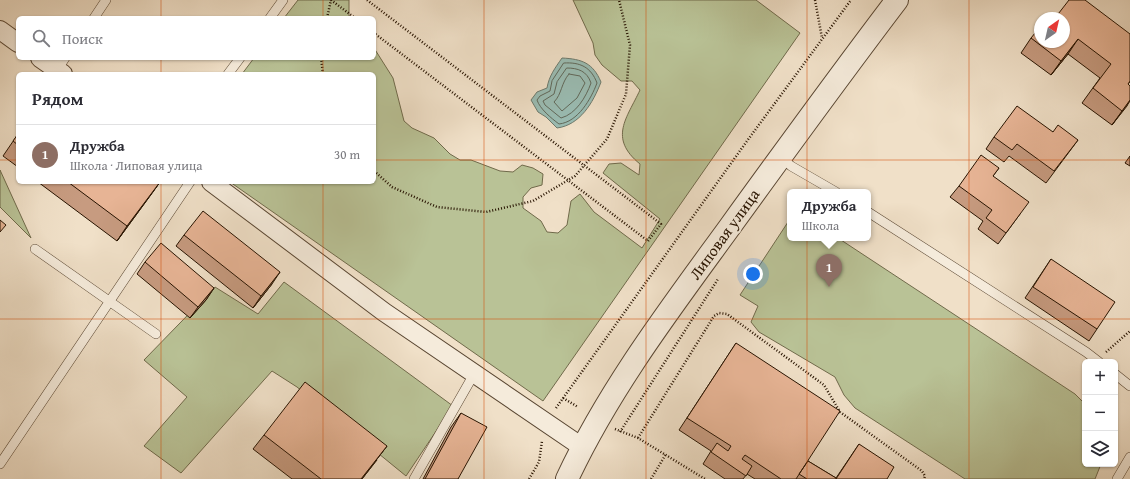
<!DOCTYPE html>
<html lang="ru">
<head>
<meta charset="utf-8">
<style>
  :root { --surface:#fff; --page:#f7f7f7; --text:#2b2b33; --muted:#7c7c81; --line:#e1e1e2; --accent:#d93025 }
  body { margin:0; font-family:"Gentium Book Plus",serif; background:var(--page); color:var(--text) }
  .controls { position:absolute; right:12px; bottom:12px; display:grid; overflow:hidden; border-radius:6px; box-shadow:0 1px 3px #0004 }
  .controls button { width:36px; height:36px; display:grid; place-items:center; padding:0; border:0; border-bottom:1px solid var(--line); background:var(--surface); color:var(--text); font:20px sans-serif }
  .compass { position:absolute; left:1034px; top:12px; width:36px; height:36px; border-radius:50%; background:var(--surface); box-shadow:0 1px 3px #0004; rotate:34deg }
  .you { position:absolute; left:753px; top:274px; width:14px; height:14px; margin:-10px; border:3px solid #fff; border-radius:50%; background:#1a73e8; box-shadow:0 0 0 6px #1a73e833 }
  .badge { display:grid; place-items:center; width:26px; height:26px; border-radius:50%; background:var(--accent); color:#fff; font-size:13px; font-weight:700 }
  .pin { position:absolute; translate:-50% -33px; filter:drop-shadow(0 1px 2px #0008) }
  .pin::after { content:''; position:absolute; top:21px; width:14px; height:12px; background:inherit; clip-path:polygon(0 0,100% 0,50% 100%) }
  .popup { position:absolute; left:787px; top:189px; width:84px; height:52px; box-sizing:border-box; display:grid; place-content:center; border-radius:6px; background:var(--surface); filter:drop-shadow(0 1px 3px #0005); font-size:13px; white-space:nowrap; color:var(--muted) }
  .popup b { font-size:15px; color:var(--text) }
  .popup::after { content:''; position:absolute; left:50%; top:100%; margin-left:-8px; border:8px solid transparent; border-top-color:var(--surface) }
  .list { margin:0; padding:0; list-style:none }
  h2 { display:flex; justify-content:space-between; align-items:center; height:52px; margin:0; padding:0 16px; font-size:17px }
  h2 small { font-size:13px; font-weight:400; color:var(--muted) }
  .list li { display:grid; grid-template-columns:26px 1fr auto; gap:12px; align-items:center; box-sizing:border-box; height:60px; padding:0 16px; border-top:1px solid var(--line) }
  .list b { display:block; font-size:15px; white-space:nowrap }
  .list p { margin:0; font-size:13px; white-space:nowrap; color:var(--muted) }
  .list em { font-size:13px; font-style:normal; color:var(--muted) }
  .icon { flex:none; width:22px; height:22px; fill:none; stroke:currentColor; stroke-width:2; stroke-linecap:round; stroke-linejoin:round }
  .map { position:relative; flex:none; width:1130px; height:479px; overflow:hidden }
  .search { position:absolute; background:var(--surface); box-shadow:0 1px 3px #0004; left:16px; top:16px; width:360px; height:44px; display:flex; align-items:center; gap:10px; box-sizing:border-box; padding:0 14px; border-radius:6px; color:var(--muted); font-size:15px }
  .panel { position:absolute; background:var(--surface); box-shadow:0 1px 3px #0004; left:16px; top:72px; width:360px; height:112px; border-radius:6px }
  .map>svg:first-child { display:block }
  .green { fill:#b9c296; stroke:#706a4b }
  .water { fill:#9abdb4; stroke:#6c796c }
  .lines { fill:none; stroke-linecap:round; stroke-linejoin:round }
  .shore { stroke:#60685a; stroke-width:1 }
  .service-casing { stroke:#594632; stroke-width:10 }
  .minor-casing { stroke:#594632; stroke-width:20 }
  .tertiary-casing { stroke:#594632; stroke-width:24 }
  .path { stroke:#271300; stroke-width:2.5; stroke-dasharray:1 2; stroke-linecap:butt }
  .service { stroke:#f5ebdb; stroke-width:9 }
  .minor { stroke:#f5ebdb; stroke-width:18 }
  .tertiary { stroke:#f5ebdb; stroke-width:22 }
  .wall { fill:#c79b80; stroke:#271300 }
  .shaded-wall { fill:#a27e68; stroke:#271300 }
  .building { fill:#e7b495; stroke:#271300 }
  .grid { fill:none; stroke:#d5520b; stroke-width:1; stroke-opacity:0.55 }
  .labels { text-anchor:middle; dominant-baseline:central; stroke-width:4; stroke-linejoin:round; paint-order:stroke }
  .street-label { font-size:16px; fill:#271300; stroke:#f5ebdb }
</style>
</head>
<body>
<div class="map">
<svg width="1130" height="479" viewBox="0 0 1130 479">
  <rect width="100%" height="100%" fill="#f0e0c8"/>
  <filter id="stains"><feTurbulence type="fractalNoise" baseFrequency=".005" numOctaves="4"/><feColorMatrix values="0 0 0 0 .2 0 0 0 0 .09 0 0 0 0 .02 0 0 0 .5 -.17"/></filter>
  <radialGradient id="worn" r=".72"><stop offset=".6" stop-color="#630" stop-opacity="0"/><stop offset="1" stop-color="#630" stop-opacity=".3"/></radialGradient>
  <path class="green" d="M 298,0 L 349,0 L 349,18 L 284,18 Z
    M 573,0 L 756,0 L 800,33 L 543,401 L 230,182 L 374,182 L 374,74 L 242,74 L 254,58 L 374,58 L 374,48 L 393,78 L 404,121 L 412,128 L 434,138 L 450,154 L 460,160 L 471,160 L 500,171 L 513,172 L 522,165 L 533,168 L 543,174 L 542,185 L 531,188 L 523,197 L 523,208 L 541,221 L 547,232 L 558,233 L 567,225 L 571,201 L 580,194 L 594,212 L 642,248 L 660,219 L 603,173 L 609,164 L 621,163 L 639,175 L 640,164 C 608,138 627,118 640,90 L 632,81 L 621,81 L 602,65 L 595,55 L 593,43 Z
    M 0,170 L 31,238 L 0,207 Z
    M 790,219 L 790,238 L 838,238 L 1075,394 L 1085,404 L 1085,464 L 1101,464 L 1095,479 L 965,479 L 855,408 L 844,395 L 835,377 L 759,332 L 751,322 L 758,306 L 740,295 Z
    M 284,282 L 453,406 L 406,476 L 297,387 L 272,371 L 181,473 L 144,446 L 187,397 L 144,360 L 215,287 L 258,314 Z"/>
  <path class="water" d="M 562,58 C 582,59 593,63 601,82 C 593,103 580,125 557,128 L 546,117 L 538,112 L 531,100 L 537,92 L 547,88 C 549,76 555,68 562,58 Z"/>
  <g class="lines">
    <path class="shore" d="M 564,63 C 580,62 591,67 597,83 C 591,99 578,122 559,124 C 551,118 540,109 537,100 L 540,96 L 550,91 L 552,81 Z
      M 567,68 C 578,68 587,71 591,83 C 586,97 576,114 561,118 L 545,105 L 543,101 L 554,94 L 557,82 Z
      M 569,74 L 580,76 L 585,83 L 577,98 L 562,111 L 554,102 C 562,94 561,83 569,74 Z"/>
    <defs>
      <path id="service" d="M 94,18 L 106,0
        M 270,18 L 283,0
        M 57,70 L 65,58
        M 228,74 L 240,58
        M 781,157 L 791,166 L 836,192
        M 868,212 L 1086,352 L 1099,362
        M 35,249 L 156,334
        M 1115,374 L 1130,386
        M 0,464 L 190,182
        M 414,479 L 474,374
        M 1117,479 L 1130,457"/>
      <path id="minor" d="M 0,30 L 18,43
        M 40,58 L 63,74
        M 211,182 L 384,312 L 582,447"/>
      <path id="tertiary" d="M 567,479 C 609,389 670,309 729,228 C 784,152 840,75 897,0"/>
    </defs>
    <use href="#service" class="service-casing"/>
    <use href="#minor" class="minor-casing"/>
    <use href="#tertiary" class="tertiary-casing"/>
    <path class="path" d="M 331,0 L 355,18
      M 367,0 L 661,224 L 648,241 L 374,33
      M 815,0 L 822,38
      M 327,18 L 331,0
      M 321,58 L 323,74
      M 374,171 L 392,187 L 437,207 L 486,212 L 533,201 L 575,176 L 607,139 L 626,94 L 630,45 L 619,0
      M 1106,352 L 1130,331
      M 563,398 L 578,407
      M 556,408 L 747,141 L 851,0
      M 615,429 L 638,438 L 705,479
      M 620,432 L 718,279
      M 638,438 L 714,316 L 719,313 L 727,314 L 824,385 L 840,412 L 922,471 L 925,476 L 924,479
      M 529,479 L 539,462 L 542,441
      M 651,479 L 666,454"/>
    <use href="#service" class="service"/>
    <use href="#minor" class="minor"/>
    <use href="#tertiary" class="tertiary"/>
  </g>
  <path class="wall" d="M 1130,34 L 1130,82 L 1128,84 L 1130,101 L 1112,125 L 1082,103 L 1100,78 L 1068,54 L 1051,75 L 1021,53 L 1031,38 L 1040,42 Z
    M 1053,132 L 1078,140 L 1046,183 L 1009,156 L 1004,162 L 986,149 L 994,137 Z
    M 18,134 L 18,167 L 3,156 Z
    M 1130,156 L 1130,166 L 1125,163 Z
    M 999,168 L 993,176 L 1020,214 L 998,244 L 978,229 L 983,221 L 950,197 L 959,186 Z
    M 38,182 L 160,182 L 117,241 Z
    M 184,235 L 272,284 L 253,308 L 176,246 Z
    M 1051,259 L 1097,329 L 1089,341 L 1025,298 Z
    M 145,262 L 214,288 L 206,300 L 190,318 L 137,274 Z
    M 736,343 L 808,461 L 836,478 L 859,444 L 887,479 L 755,479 L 747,474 L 743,479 L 725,479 L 703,464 L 711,451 L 679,430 Z
    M 461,413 L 458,479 L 423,479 L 451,427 Z
    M 264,435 L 377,460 L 362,479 L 292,479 L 253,449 Z"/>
  <path class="shaded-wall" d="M 1078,39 L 1068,54 L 1051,75 L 1061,61 Z
    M 1130,100 L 1127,106 L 1112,125 L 1122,111 Z
    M 160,182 L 153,192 L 117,241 L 127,226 Z
    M 280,272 L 272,284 L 253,308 L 261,296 Z
    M 214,288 L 206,300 L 190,318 L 198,307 Z
    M 387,446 L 362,479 L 361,479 Z"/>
  <path class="building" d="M 1069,0 L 1085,0 L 1130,34 L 1130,81 L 1128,84 L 1130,86 L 1130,100 L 1122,111 L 1093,88 L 1111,64 L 1078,39 L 1061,61 L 1031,38 L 1040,27 L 1040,42 L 1064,42 L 1064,18 L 1055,18 Z
    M 1017,106 L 1053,132 L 1058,125 L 1078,140 L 1054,171 L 1017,144 L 1012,150 L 994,137 Z
    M 18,134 L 18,145 L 13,141 Z
    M 981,155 L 999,168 L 993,176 L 1029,202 L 1006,233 L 986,218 L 992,210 L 959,186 Z
    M 68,182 L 160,182 L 127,226 Z
    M 203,211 L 280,272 L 261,296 L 184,235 Z
    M 0,220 L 6,225 L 0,232 Z
    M 161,243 L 214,288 L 198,307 L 145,262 Z
    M 1051,259 L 1115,302 L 1097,329 L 1033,287 Z
    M 736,343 L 840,411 L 796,479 L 781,479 L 745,455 L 742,459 L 752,466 L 746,476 L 711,452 L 717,443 L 728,451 L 731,446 L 687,418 Z
    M 305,382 L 387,446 L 361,479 L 321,479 L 264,435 Z
    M 461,413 L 487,427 L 458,479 L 425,479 Z
    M 859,444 L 894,467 L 887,479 L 836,479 Z
    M 808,461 L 836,478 L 836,479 L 807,479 L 799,474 Z"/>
  <path class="grid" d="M 161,0 L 161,18M 323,0 L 323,18M 484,0 L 484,479M 646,0 L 646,479M 807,0 L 807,479M 969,0 L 969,479M 161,58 L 161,74M 323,58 L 323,74M 0,160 L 18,160M 374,160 L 1130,160M 161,182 L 161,479M 323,182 L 323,479M 0,319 L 1130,319"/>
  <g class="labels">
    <g class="street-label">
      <text transform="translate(724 234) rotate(-54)">Липовая улица</text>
    </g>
  </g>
  <rect width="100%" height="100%" filter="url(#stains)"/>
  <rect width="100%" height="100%" fill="url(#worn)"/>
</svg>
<div class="controls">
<button>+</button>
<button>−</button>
<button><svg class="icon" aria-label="layers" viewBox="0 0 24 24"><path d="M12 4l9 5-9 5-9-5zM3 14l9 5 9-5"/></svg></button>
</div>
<svg class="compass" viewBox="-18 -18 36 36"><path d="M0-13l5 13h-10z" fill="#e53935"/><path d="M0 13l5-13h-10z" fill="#7c7c81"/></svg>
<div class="you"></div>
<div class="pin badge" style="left:829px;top:287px;background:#8d6e63">1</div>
<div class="popup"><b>Дружба</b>Школа</div>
<div class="search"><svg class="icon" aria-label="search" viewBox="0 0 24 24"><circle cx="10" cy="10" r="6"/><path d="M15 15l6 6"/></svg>Поиск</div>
<section class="panel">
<h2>Рядом<small></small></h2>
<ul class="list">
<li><span class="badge" style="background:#8d6e63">1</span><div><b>Дружба</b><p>Школа · Липовая улица</p></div><em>30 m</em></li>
</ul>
</section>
</div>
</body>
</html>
